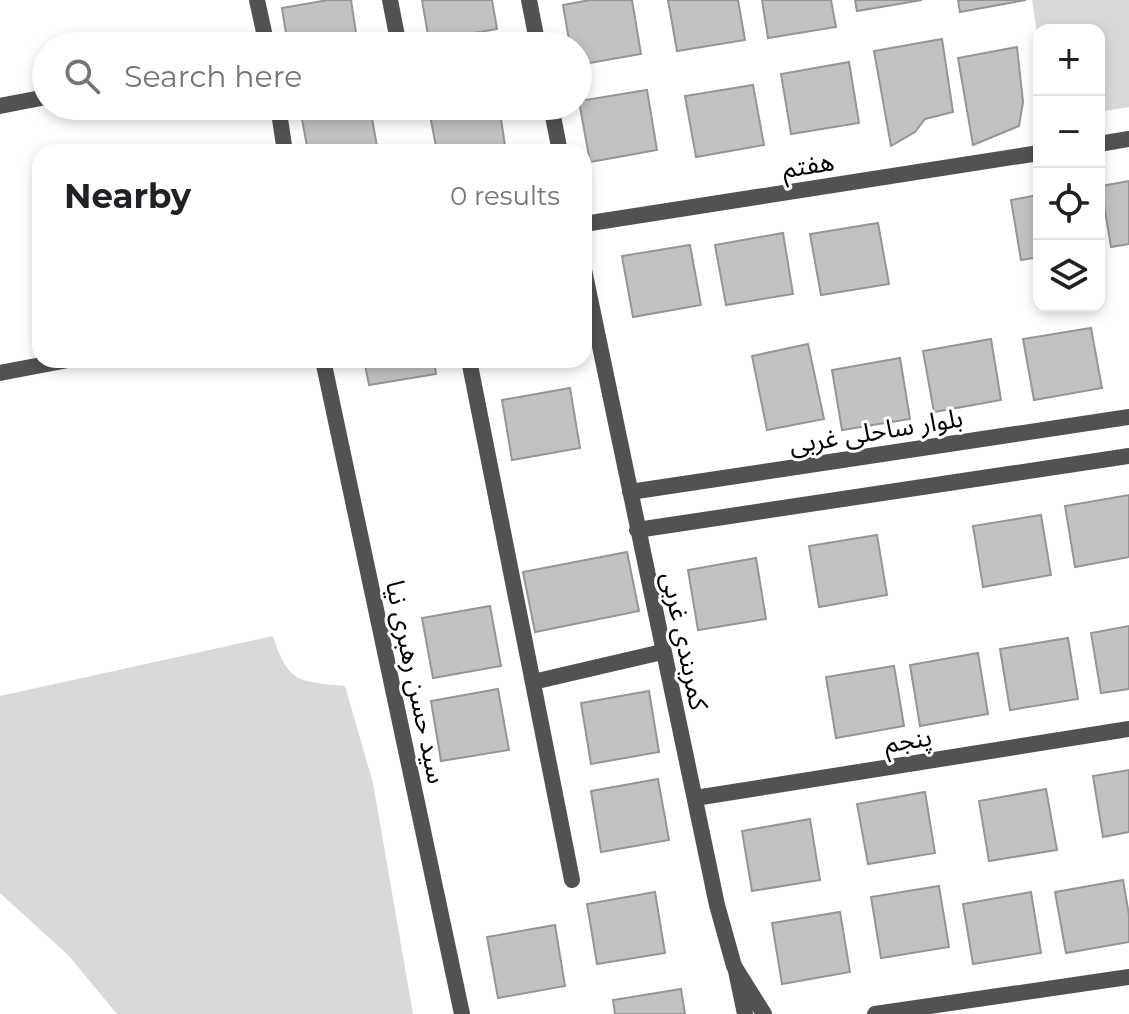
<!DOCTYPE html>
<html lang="en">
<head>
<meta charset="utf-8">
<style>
  :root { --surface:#fff; --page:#f6f6f6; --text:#202124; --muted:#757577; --line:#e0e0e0 }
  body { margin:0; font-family:Montserrat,"Noto Sans Arabic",sans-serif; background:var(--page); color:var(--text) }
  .controls { position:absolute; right:24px; top:24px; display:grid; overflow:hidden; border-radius:16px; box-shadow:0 4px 12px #0003 }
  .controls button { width:72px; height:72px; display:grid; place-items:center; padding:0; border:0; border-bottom:2px solid var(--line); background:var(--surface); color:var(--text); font:40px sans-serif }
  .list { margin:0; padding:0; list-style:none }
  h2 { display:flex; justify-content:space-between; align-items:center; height:104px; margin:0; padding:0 32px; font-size:34px }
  h2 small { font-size:26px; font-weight:400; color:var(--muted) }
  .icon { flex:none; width:44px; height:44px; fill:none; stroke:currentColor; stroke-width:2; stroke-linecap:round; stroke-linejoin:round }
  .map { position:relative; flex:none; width:1129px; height:1014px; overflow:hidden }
  .search { position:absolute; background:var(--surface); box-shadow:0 4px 12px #0003; left:32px; top:32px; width:560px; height:88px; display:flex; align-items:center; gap:20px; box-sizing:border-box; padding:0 28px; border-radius:44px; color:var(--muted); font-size:30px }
  .panel { position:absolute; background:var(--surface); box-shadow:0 4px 12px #0003; left:32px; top:144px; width:560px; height:224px; border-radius:24px }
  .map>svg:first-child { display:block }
  .green { fill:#d9d9d9 }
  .building { fill:#c2c2c2; stroke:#969696; stroke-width:2 }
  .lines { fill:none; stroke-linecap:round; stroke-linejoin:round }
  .minor { stroke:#525252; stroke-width:16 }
  .tertiary { stroke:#525252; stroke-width:16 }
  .labels { text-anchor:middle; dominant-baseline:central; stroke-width:6; stroke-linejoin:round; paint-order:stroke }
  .street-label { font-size:26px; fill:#000; stroke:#fff }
</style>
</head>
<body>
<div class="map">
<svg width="1129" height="1014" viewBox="0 0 1129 1014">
  <rect width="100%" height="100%" fill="#fff"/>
  <path class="green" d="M 1032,0 L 1129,0 L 1129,107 L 1099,112 L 1099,30 L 1039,30 L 1039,48 Z
    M 273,636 C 288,684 299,681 345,686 L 373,783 L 413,1014 L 117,1014 L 68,955 L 0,893 L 0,696 Z"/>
  <path class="building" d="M 328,0 L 351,0 L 358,46 L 288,46 L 282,8 Z
    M 422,0 L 492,0 L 497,29 L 429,41 Z
    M 590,0 L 632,0 L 641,54 L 578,65 L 578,46 L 570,46 L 563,5 Z
    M 668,0 L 738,0 L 745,40 L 677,51 Z
    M 762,0 L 831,0 L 836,27 L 768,38 Z
    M 855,0 L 922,0 L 857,11 Z
    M 958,0 L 1026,0 L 960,12 Z
    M 942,39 L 953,112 L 925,119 L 915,132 L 891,146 L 874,51 Z
    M 1017,47 L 1023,102 L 1019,126 L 973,145 L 958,58 Z
    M 849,62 L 859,123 L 791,134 L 781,74 Z
    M 753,85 L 764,145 L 696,157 L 685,96 Z
    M 647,90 L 657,150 L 590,162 L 579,101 Z
    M 450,106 L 499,106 L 506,152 L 437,152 L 429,110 Z
    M 370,107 L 378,152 L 308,152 L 302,119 Z
    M 1129,181 L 1129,244 L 1111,247 L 1101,186 Z
    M 1039,195 L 1039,257 L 1021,260 L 1011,200 Z
    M 878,223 L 889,284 L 821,295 L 810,234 Z
    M 783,233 L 793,294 L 726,305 L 715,245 Z
    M 690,245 L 701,305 L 633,317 L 622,256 Z
    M 1091,328 L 1102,388 L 1034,400 L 1023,339 Z
    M 991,339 L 1001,400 L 934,412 L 923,351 Z
    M 808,344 L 824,419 L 767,430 L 752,356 Z
    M 900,358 L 910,419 L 842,430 L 832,370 Z
    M 364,360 L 434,360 L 436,374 L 369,385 Z
    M 570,388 L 580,448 L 512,460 L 502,400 Z
    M 1129,495 L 1129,557 L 1075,567 L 1065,506 Z
    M 1041,515 L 1051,575 L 983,587 L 973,526 Z
    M 877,535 L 887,595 L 819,607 L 809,546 Z
    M 627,552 L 639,611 L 535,632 L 523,572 Z
    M 756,558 L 766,619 L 698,630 L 688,570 Z
    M 490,606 L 501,666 L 433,678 L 422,618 Z
    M 1129,626 L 1129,689 L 1101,693 L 1091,633 Z
    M 1068,638 L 1078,699 L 1010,710 L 1000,649 Z
    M 978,653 L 988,714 L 920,726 L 910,665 Z
    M 894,666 L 904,726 L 836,738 L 826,677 Z
    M 498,689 L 509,750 L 441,761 L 431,701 Z
    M 649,691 L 659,752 L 591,764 L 581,703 Z
    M 1129,770 L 1129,832 L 1103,837 L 1093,776 Z
    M 658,779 L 669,840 L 601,852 L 591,791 Z
    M 1046,789 L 1057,850 L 989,861 L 979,801 Z
    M 925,792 L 935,853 L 868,864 L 857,804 Z
    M 810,819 L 820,880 L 752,891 L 742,831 Z
    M 1123,880 L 1129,915 L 1129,942 L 1066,953 L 1055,892 Z
    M 939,886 L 949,947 L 881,958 L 871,897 Z
    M 655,892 L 665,953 L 597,964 L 587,904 Z
    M 1031,892 L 1041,953 L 973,964 L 963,904 Z
    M 840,912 L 850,972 L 782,984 L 772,923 Z
    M 555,925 L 565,986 L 498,998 L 487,937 Z
    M 681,989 L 685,1014 L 615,1014 L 613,1000 Z"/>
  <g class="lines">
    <path class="minor" d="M 257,0 L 267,46
      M 390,0 L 399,46
      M 0,106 L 46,97
      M 278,106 L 285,152
      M 1099,144 L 1129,139
      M 584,224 L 1039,153
      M 323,360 L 462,1014
      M 469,360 L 572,880
      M 0,373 L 68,360
      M 533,682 L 662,652
      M 695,798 L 1129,729
      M 736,971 L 745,1014
      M 875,1014 L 1129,977"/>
    <path class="tertiary" d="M 529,0 L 538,46
      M 551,106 L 560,152
      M 584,270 L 717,905 L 734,966 L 764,1014
      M 630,492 L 1129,417
      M 637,530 L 1129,456"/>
  </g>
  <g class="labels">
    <g class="street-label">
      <text transform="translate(808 165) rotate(-9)">هفتم</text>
      <text transform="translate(876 431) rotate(-9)">بلوار ساحلی غربی</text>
      <text transform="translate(685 641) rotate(78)">کمربندی غربی</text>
      <text transform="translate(416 682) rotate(78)">سید حسن رهبری نیا</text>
      <text transform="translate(908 740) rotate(-9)">پنجم</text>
    </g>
  </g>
</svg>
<div class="controls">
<button>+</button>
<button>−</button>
<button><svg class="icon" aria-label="locate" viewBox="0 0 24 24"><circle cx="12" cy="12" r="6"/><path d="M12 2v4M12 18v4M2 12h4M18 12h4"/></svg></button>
<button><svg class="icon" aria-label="layers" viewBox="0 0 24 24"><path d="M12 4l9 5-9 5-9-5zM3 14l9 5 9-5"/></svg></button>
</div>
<div class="search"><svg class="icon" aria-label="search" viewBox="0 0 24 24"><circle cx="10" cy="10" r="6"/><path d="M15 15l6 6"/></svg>Search here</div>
<section class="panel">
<h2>Nearby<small>0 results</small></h2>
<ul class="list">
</ul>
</section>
</div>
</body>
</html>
